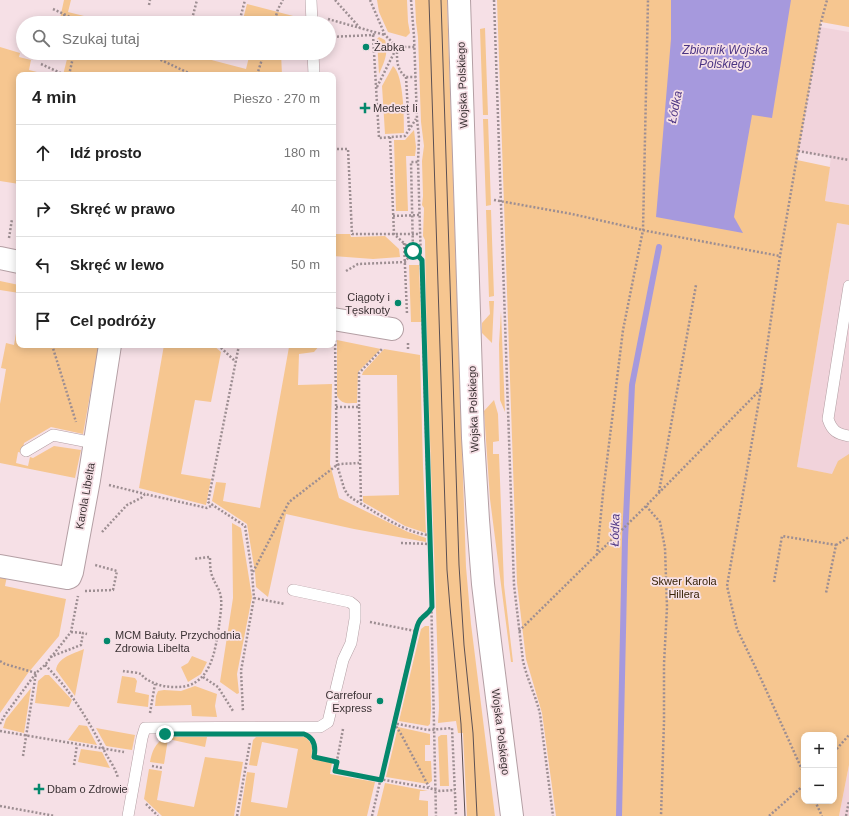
<!DOCTYPE html>
<html lang="pl">
<head>
<meta charset="utf-8">
<style>
  :root { --surface:#fff; --page:#f6f6f6; --text:#222; --muted:#767676; --line:#e0e0e0 }
  body { margin:0; font-family:Helvetica,sans-serif; background:var(--page); color:var(--text) }
  .controls { position:absolute; right:12px; bottom:12px; display:grid; overflow:hidden; border-radius:8px; box-shadow:0 2px 10px #0003 }
  .controls button { width:36px; height:36px; display:grid; place-items:center; padding:0; border:0; border-bottom:1px solid var(--line); background:var(--surface); color:var(--text); font:20px sans-serif }
  .stop { position:absolute; width:12px; height:12px; margin:-9px; border:3px solid #04886c; border-radius:50%; background:#fff }
  .stop.end { background:#04886c; border-color:#fff; box-shadow:0 1px 4px #0008 }
  .list { margin:0; padding:0; list-style:none }
  h2 { display:flex; justify-content:space-between; align-items:center; height:52px; margin:0; padding:0 16px; font-size:17px }
  h2 small { font-size:13px; font-weight:400; color:var(--muted) }
  .list li { display:grid; grid-template-columns:26px 1fr auto; gap:12px; align-items:center; box-sizing:border-box; height:56px; padding:0 16px; border-top:1px solid var(--line) }
  .list b { display:block; font-size:15px; white-space:nowrap }
  .list em { font-size:13px; font-style:normal; color:var(--muted) }
  .icon { flex:none; width:22px; height:22px; fill:none; stroke:currentColor; stroke-width:2; stroke-linecap:round; stroke-linejoin:round }
  .map { position:relative; flex:none; width:849px; height:816px; overflow:hidden }
  .search { position:absolute; background:var(--surface); box-shadow:0 2px 10px #0003; left:16px; top:16px; width:320px; height:44px; display:flex; align-items:center; gap:10px; box-sizing:border-box; padding:0 14px; border-radius:22px; color:var(--muted); font-size:15px }
  .panel { position:absolute; background:var(--surface); box-shadow:0 2px 10px #0003; left:16px; top:72px; width:320px; height:276px; border-radius:8px }
  .map>svg:first-child { display:block }
  .built { fill:#f1d3db }
  .green { fill:#f6c690; fill-rule:evenodd }
  .water { fill:#a699dd }
  .lines { fill:none; stroke-linecap:round; stroke-linejoin:round }
  .stream { stroke:#a699dd; stroke-width:6 }
  .service-casing { stroke:#b49fa4; stroke-width:12 }
  .minor-casing { stroke:#b49fa4; stroke-width:24 }
  .secondary-casing { stroke:#b49fa4; stroke-width:24 }
  .path { stroke:#9d8e92; stroke-width:2.5; stroke-dasharray:2 2; stroke-linecap:butt }
  .service { stroke:#fff; stroke-width:11 }
  .minor { stroke:#fff; stroke-width:22 }
  .secondary { stroke:#fff; stroke-width:22 }
  .tram { stroke:#5c5053; stroke-width:1 }
  .route { stroke:#04886c; stroke-width:5 }
  .poi-dot { fill:#04886c; stroke:#f6e0e6; stroke-width:1.5 }
  .labels { text-anchor:middle; dominant-baseline:central; stroke-width:3.5; stroke-linejoin:round; paint-order:stroke }
  .poi-label { font-size:11px; fill:#3b3234; stroke:#f6e0e6; text-anchor:start }
  .street-label { font-size:11px; fill:#3b3234; stroke:#f6e0e6 }
  .park-label { font-size:11px; fill:#392409; stroke:#f6e0e6 }
  .water-label { font-size:12px; font-style:italic; fill:#4b3483; stroke:#f6e0e6 }
</style>
</head>
<body>
<div class="map">
<svg width="849" height="816" viewBox="0 0 849 816">
  <rect width="100%" height="100%" fill="#f6e0e6"/>
  <path class="built" d="M 820,27 L 849,32 L 849,205 L 825,201 L 831,157 L 798,151 Z
    M 837,223 L 849,225 L 849,478 L 797,467 Z
    M 849,765 L 849,816 L 839,816 Z"/>
  <path class="green" d="M 64,0 L 71,0 L 68,12 L 112,23 L 59,23 Z
    M 377,0 L 407,0 L 408,22 L 410,33 L 406,37 L 388,32 L 379,12 Z
    M 415,0 L 447,0 L 466,567 L 471,624 L 495,816 L 467,816 L 463,733 L 458,733 L 456,721 L 438,723 L 439,708 C 435,552 427,396 425,240 L 423,236 L 424,208 L 422,205 L 423,196 L 422,161 L 424,146 L 421,122 L 418,37 L 416,22 Z
    M 497,0 L 849,0 L 849,27 L 821,22 L 797,160 L 830,167 L 825,201 L 849,205 L 849,225 L 837,223 L 797,467 L 832,474 L 838,461 L 849,454 L 849,765 L 839,816 L 556,816 L 542,713 L 526,659 L 517,583 ZM 804,735 L 834,735 L 834,801 L 804,801 Z
    M 247,4 L 297,17 L 298,23 L 242,23 Z
    M 485,28 L 488,115 L 483,115 L 480,29 Z
    M 379,37 L 385,40 C 389,52 384,63 379,74 L 377,39 Z
    M 0,47 L 20,53 L 19,57 L 31,60 L 29,70 L 49,75 L 19,75 L 19,184 L 0,181 Z
    M 59,53 L 201,53 L 200,57 L 246,69 L 250,53 L 281,53 L 282,75 L 63,75 L 68,55 Z
    M 393,66 C 404,75 404,119 404,133 L 385,134 L 382,86 Z
    M 483,119 L 488,119 L 491,205 L 486,206 Z
    M 414,130 L 416,147 L 415,156 L 406,156 L 408,211 L 396,211 L 394,140 L 405,140 Z
    M 486,210 L 491,210 L 494,296 L 489,297 Z
    M 333,234 L 350,234 L 351,237 L 385,236 L 399,249 L 400,257 L 373,259 L 333,256 Z
    M 409,265 L 419,265 L 421,322 L 411,322 Z
    M 0,281 L 19,285 L 19,293 L 0,290 Z
    M 489,301 L 494,301 L 492,343 L 482,333 L 482,323 L 490,314 Z
    M 501,311 L 505,412 L 500,400 L 499,344 Z
    M 19,316 L 19,345 L 99,345 L 83,434 L 51,427 L 24,443 L 22,453 L 18,452 L 16,463 L 28,466 L 30,457 L 33,458 L 54,446 L 81,450 L 75,478 L 0,463 L 0,404 L 6,369 L 1,368 L 6,343 L 14,345 Z
    M 337,340 L 381,349 L 358,372 L 357,403 C 348,403 342,405 337,396 Z
    M 164,345 L 213,345 L 221,352 L 211,402 L 195,400 L 181,474 L 211,479 L 206,505 L 139,488 Z
    M 279,345 L 320,345 L 314,352 L 299,354 L 298,385 L 332,384 L 330,464 L 339,498 L 408,532 L 426,538 L 426,542 L 354,529 L 286,514 L 268,597 L 256,587 L 255,572 L 247,524 L 212,501 L 216,482 L 226,483 L 223,501 L 260,508 L 289,347 Z
    M 384,349 L 420,355 L 423,466 L 426,533 L 405,526 L 363,502 L 363,496 L 399,495 L 397,375 L 362,375 L 363,372 Z
    M 494,400 L 498,414 L 499,441 L 493,442 L 493,454 L 499,454 L 504,585 L 513,662 L 511,662 L 490,499 L 484,411 Z
    M 232,523 L 241,528 L 252,597 L 237,674 L 239,693 L 237,694 L 220,682 L 233,598 Z
    M 0,575 L 7,576 L 5,586 L 66,599 L 59,636 L 28,673 L 0,713 Z
    M 425,626 L 429,626 L 431,709 L 430,724 L 428,726 L 399,721 L 421,629 Z
    M 84,649 L 75,696 L 56,670 C 58,657 73,654 84,649 Z
    M 192,656 L 207,662 L 201,674 L 188,682 L 181,667 L 188,663 Z
    M 45,675 L 49,675 L 72,700 L 69,707 L 35,703 L 38,681 Z
    M 122,676 L 135,678 L 137,681 L 135,692 L 149,695 L 148,707 L 117,703 Z
    M 195,686 L 217,694 L 215,706 L 217,717 L 192,716 L 191,705 L 155,706 L 156,696 L 158,691 L 164,690 L 181,691 Z
    M 31,688 L 24,733 L 3,728 L 6,719 Z
    M 79,725 L 87,726 L 97,745 L 68,740 Z
    M 398,727 L 430,734 L 430,745 L 425,745 L 425,761 L 431,761 L 432,781 L 428,784 L 386,777 Z
    M 96,728 L 135,735 L 132,750 L 106,746 Z
    M 441,735 L 447,735 L 449,786 L 440,786 L 438,737 Z
    M 165,737 L 207,737 L 205,747 L 168,739 L 164,764 L 150,762 C 152,751 155,744 165,737 Z
    M 256,737 L 305,737 C 314,744 312,750 311,759 L 332,763 L 330,774 L 375,782 L 367,816 L 240,816 L 247,772 L 255,773 L 251,802 L 287,808 L 298,749 L 262,742 L 257,766 L 249,765 L 253,740 Z
    M 81,749 L 102,752 L 110,768 L 78,762 Z
    M 205,757 L 243,762 L 234,816 L 162,816 L 144,799 L 149,769 L 162,771 L 157,800 L 194,807 Z
    M 385,783 L 428,791 L 420,791 L 419,800 L 428,801 L 428,816 L 377,816 Z"/>
  <path class="water" d="M 671,0 L 791,0 L 772,118 L 752,115 L 734,217 L 743,233 L 656,217 L 671,39 Z"/>
  <g class="lines">
    <path class="stream" d="M 619,816 L 625,540 L 632,385 L 659,247"/>
    <defs>
      <path id="service" d="M 311,0 L 312,23
        M 313,53 L 314,75
        M 849,286 L 828,419 C 832,431 837,434 849,436
        M 26,451 L 53,435 L 94,443
        M 128,816 L 142,738 L 145,728 L 320,727 L 328,722 L 343,660 L 351,643 L 355,619 L 355,606 L 350,602 L 293,590"/>
      <path id="minor" d="M 0,258 L 19,262
        M 333,319 L 392,329
        M 0,566 L 67,578 L 70,577 L 72,572 L 89,480 L 110,345"/>
      <path id="secondary" d="M 459,0 L 473,438 L 478,520 L 483,584 L 490,642 L 512,816"/>
    </defs>
    <use href="#service" class="service-casing"/>
    <use href="#minor" class="minor-casing"/>
    <use href="#secondary" class="secondary-casing"/>
    <path class="path" d="M 335,0 L 360,28
      M 370,0 L 385,35 L 397,47 C 397,60 396,69 406,77 L 416,77
      M 411,0 L 414,36 L 417,119 L 419,138 L 418,162 L 427,466 L 430,544 L 436,816
      M 494,0 L 514,585 L 523,661 C 527,679 536,696 540,714 L 553,816
      M 149,5 L 150,0
      M 53,9 L 83,23
      M 64,14 L 66,23
      M 192,19 L 197,0
      M 328,19 L 385,35
      M 239,23 L 245,0
      M 274,23 L 278,9 L 283,0
      M 373,35 L 379,138 L 405,136 L 416,119
      M 329,37 L 373,35 L 376,33
      M 146,53 L 193,75
      M 41,64 L 65,75
      M 69,75 L 74,53
      M 257,75 L 264,53
      M 406,77 L 409,130
      M 377,87 L 397,47 L 415,47
      M 390,137 L 394,234 L 421,259
      M 333,149 L 348,149 L 352,234 L 420,234
      M 798,151 L 849,160
      M 494,200 L 572,214 L 647,231 L 780,256
      M 393,216 L 420,215
      M 9,238 L 12,219
      M 404,243 L 407,314
      M 346,271 L 358,264 L 405,262 L 413,251 L 411,162 L 418,162
      M 335,340 L 337,465 L 344,488 L 347,494 L 353,499 C 374,511 406,534 430,535
      M 408,343 L 408,350
      M 52,345 L 76,422
      M 218,345 L 236,362
      M 239,345 L 208,502 L 245,526 L 252,573 L 254,598 L 241,671 L 243,712
      M 336,407 L 359,407 L 359,373 L 382,349
      M 359,407 L 361,503
      M 109,485 L 145,494
      M 659,492 L 696,285
      M 646,506 L 660,522 L 665,548 L 667,607 L 664,664 L 664,722 L 661,816
      M 102,532 L 127,505 L 141,498 L 145,494 L 207,508 L 213,505
      M 401,543 L 430,544
      M 836,545 L 849,537
      M 597,555 L 603,493 L 623,330 L 643,230 L 648,0
      M 253,572 L 289,502 L 337,465 L 340,464 L 359,463
      M 774,582 L 782,536 L 836,545 L 826,593
      M 85,591 L 113,590 L 117,571 L 95,565
      M 254,598 L 285,604
      M 370,622 L 415,631
      M 519,631 L 640,512 L 761,389
      M 71,632 L 83,633
      M 50,657 L 81,645 L 83,633 L 87,634
      M 0,661 L 5,664 L 36,673
      M 45,665 C 71,690 90,723 107,756 C 111,762 116,770 118,778
      M 123,671 C 128,672 136,672 141,674 C 143,676 145,679 148,680 C 156,685 165,687 174,687 C 210,689 215,653 219,626 C 220,617 222,607 221,598 C 220,589 216,586 213,578 C 210,572 210,564 210,557 L 194,559
      M 203,677 L 218,687 L 233,711
      M 150,713 L 155,684
      M 393,723 L 428,730 L 452,728 L 456,816
      M 394,723 L 401,734 L 429,787
      M 0,724 L 5,715 L 36,673 L 45,665 L 71,632 L 78,596
      M 343,729 L 335,771 L 429,788 L 440,791 L 455,790
      M 0,731 L 124,752
      M 314,743 L 315,750 L 314,757 L 337,761
      M 834,752 L 849,735
      M 23,756 L 36,673
      M 74,765 L 77,745
      M 152,766 L 163,768
      M 804,774 L 762,681 L 737,629 L 727,586 L 761,389 L 780,256 L 798,151 L 821,22 L 827,0
      M 815,801 L 822,816
      M 146,804 L 158,816
      M 0,806 L 55,816
      M 237,816 L 250,742
      M 372,816 L 415,631 C 417,627 418,621 422,618 C 426,614 429,613 432,608
      M 769,816 L 804,785
      M 846,816 L 849,801"/>
    <use href="#service" class="service"/>
    <use href="#minor" class="minor"/>
    <use href="#secondary" class="secondary"/>
    <path class="tram" d="M 429,0 L 447,570 L 450,607 L 461,724 L 465,816
      M 441,0 L 459,565 L 464,645 L 473,733 L 477,816"/>
  </g>
  <g class="lines">
    <path class="route" d="M 165,734 L 304,734 C 315,738 316,747 314,757 L 337,762 L 335,771 L 381,780 L 416,631 C 417,627 418,621 422,618 C 426,614 429,613 432,607 L 422,260 L 413,251"/>
  </g>
  <g class="poi-dot">
    <circle cx="366" cy="47" r="4"/>
    <path d="M363 102h4v4h4v4h-4v4h-4v-4h-4v-4h4z"/>
    <circle cx="398" cy="303" r="4"/>
    <circle cx="107" cy="641" r="4"/>
    <circle cx="380" cy="701" r="4"/>
    <path d="M37 783h4v4h4v4h-4v4h-4v-4h-4v-4h4z"/>
  </g>
  <g class="labels">
    <g class="poi-label">
      <text x="374" y="47">Żabka</text>
      <text x="373" y="108">Medest Ii</text>
      <text x="390" y="297" text-anchor="end">Ciągoty i<tspan x="390" dy="13">Tęsknoty</tspan></text>
      <text x="115" y="635">MCM Bałuty. Przychodnia<tspan x="115" dy="13">Zdrowia Libelta</tspan></text>
      <text x="372" y="695" text-anchor="end">Carrefour<tspan x="372" dy="13">Express</tspan></text>
      <text x="47" y="789">Dbam o Zdrowie</text>
    </g>
    <g class="street-label">
      <text transform="translate(462 85) rotate(-92)">Wojska Polskiego</text>
      <text transform="translate(473 409) rotate(-92)">Wojska Polskiego</text>
      <text transform="translate(85 496) rotate(-80)">Karola Libelta</text>
      <text transform="translate(501 732) rotate(83)">Wojska Polskiego</text>
    </g>
    <g class="park-label">
      <text x="684" y="581">Skwer Karola<tspan x="684" dy="13">Hillera</tspan></text>
    </g>
    <g class="water-label">
      <text x="725" y="50">Zbiornik Wojska<tspan x="725" dy="14">Polskiego</tspan></text>
      <text transform="translate(675 107) rotate(-79)">Łódka</text>
      <text transform="translate(615 530) rotate(-88)">Łódka</text>
    </g>
  </g>
</svg>
<div class="controls">
<button>+</button>
<button>−</button>
</div>
<div class="stop" style="left:413px;top:251px"></div>
<div class="stop end" style="left:165px;top:734px"></div>
<div class="search"><svg class="icon" aria-label="search" viewBox="0 0 24 24"><circle cx="10" cy="10" r="6"/><path d="M15 15l6 6"/></svg>Szukaj tutaj</div>
<section class="panel">
<h2>4 min<small>Pieszo · 270 m</small></h2>
<ul class="list">
<li><svg class="icon" aria-label="ahead" viewBox="0 0 24 24"><path d="M12 20V5M6 11l6-6 6 6"/></svg><div><b>Idź prosto</b></div><em>180 m</em></li>
<li><svg class="icon" aria-label="right" viewBox="0 0 24 24"><path d="M7 20v-9h11M14 6l5 5-5 5"/></svg><div><b>Skręć w prawo</b></div><em>40 m</em></li>
<li><svg class="icon" aria-label="left" viewBox="0 0 24 24"><path d="M17 20v-9H6M10 6l-5 5 5 5"/></svg><div><b>Skręć w lewo</b></div><em>50 m</em></li>
<li><svg class="icon" aria-label="arrive" viewBox="0 0 24 24"><path d="M6 21V4h12l-3 4 3 4H6"/></svg><div><b>Cel podróży</b></div></li>
</ul>
</section>
</div>
</body>
</html>
